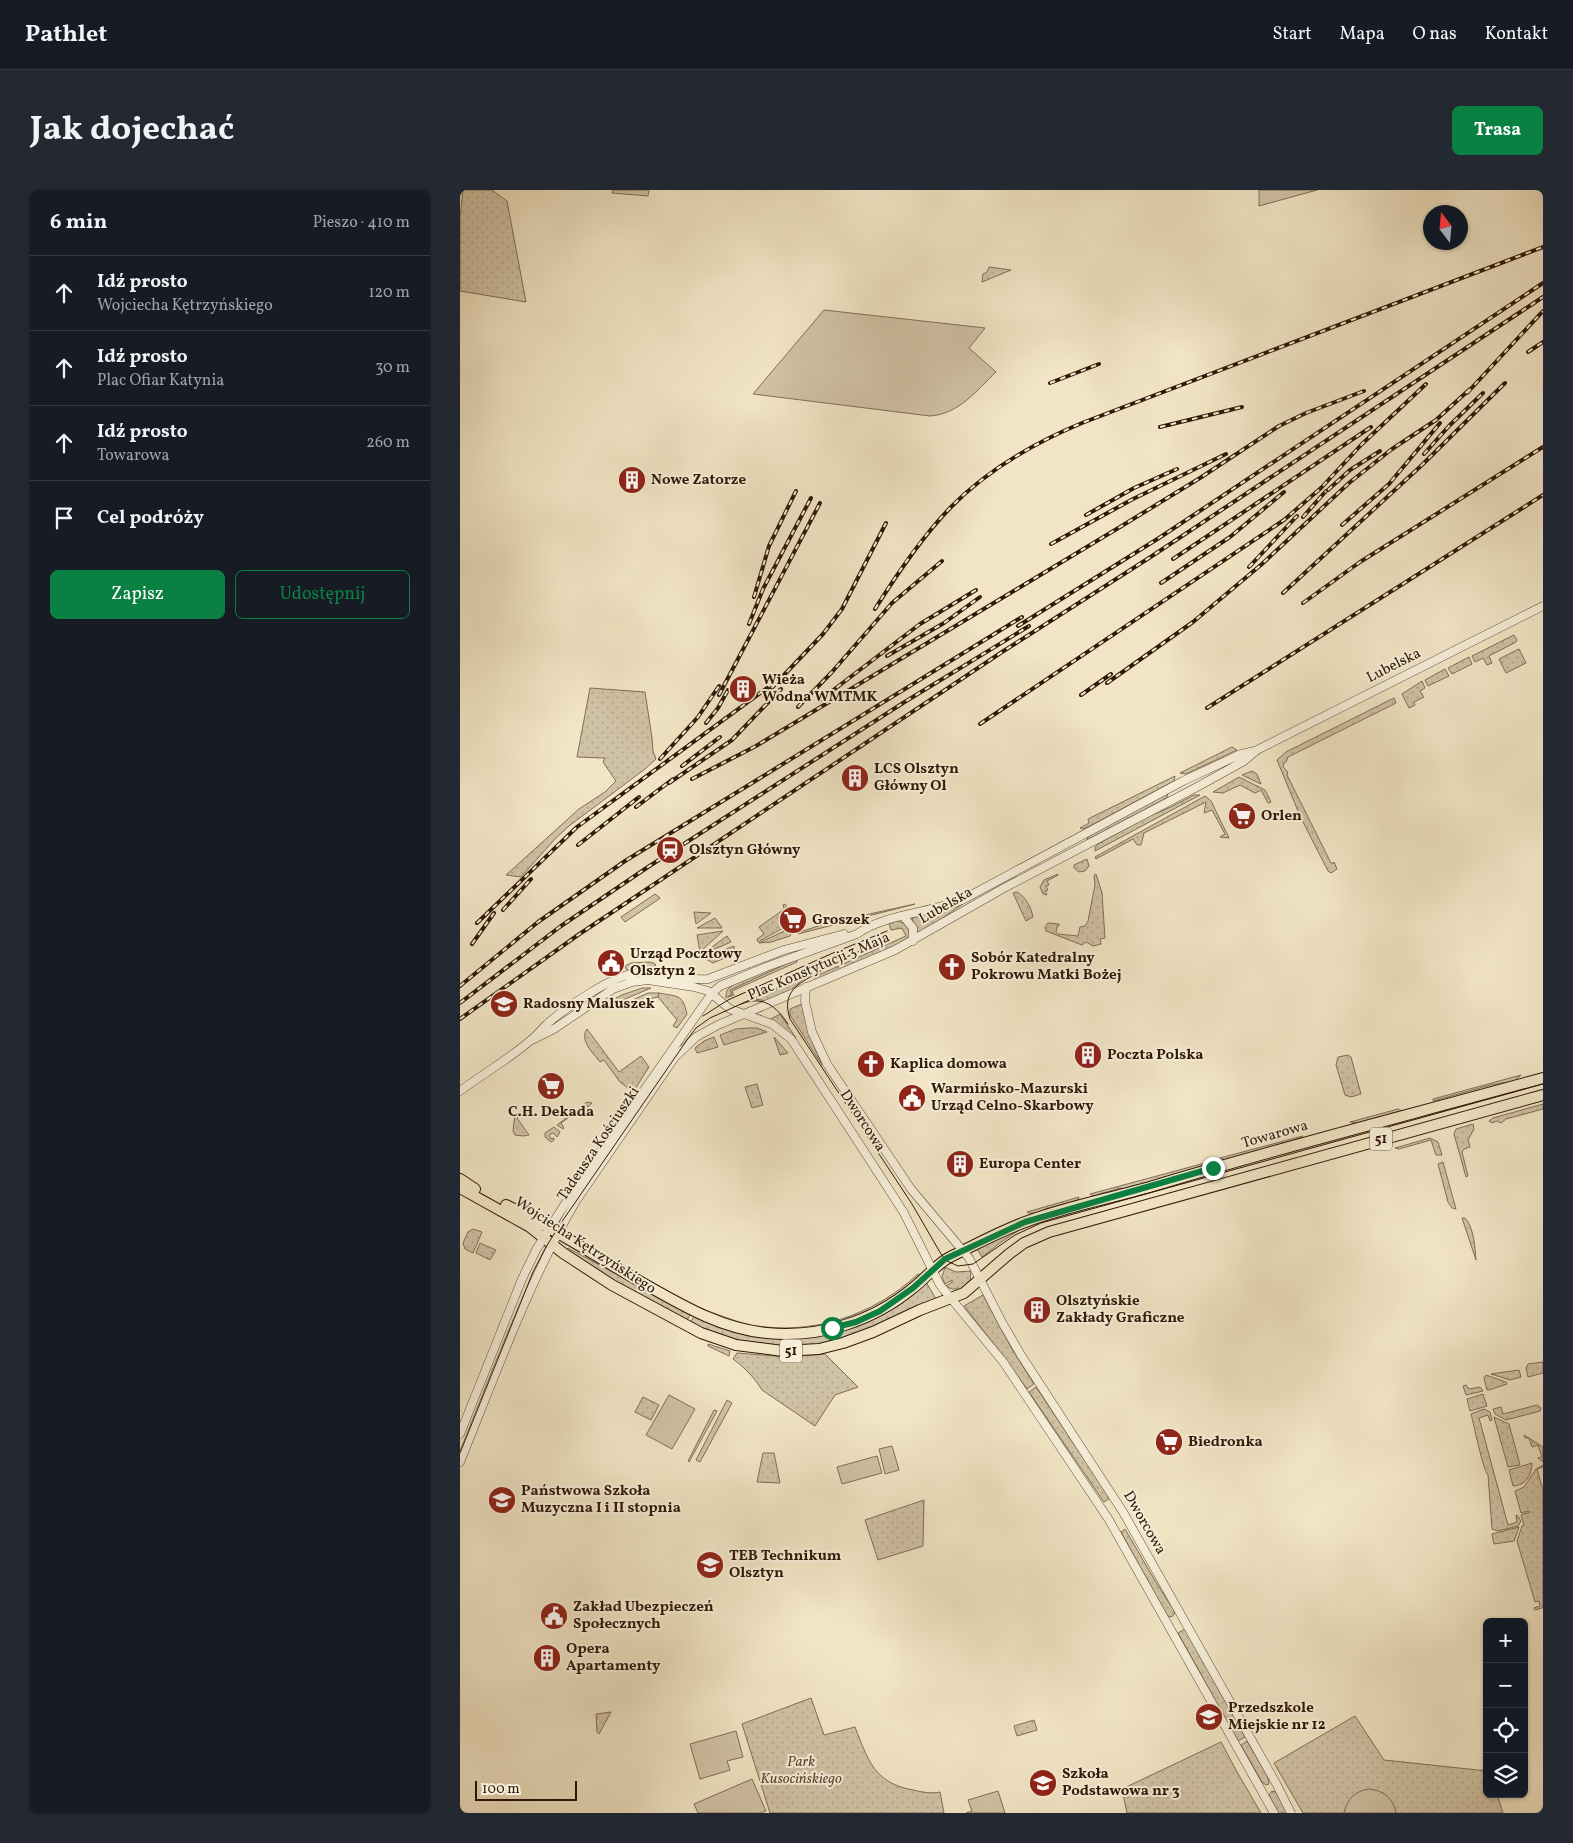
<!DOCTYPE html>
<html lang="pl">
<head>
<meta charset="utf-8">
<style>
  :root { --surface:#171b24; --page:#242831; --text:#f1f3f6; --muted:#9ea1a6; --line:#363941; --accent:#0b8043 }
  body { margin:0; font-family:Vollkorn,serif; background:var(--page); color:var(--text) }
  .controls { position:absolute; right:15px; bottom:15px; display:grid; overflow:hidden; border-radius:8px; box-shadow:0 1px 4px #0004 }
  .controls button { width:45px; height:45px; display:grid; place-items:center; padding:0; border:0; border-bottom:1px solid var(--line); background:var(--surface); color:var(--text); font:25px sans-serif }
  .compass { position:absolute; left:963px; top:15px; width:45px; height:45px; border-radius:50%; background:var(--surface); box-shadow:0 1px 4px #0004; rotate:344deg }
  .scale { position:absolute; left:15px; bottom:12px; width:102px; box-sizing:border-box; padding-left:5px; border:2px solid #301806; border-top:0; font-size:14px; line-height:18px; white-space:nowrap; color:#301806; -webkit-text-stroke:4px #f6eed9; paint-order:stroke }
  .stop { position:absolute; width:15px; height:15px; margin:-11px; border:4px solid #0b8043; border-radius:50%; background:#fff }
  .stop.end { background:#0b8043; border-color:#fff; box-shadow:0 1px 5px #0008 }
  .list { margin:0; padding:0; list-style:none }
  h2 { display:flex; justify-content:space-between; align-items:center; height:65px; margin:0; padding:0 20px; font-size:21px }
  h2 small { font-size:16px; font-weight:400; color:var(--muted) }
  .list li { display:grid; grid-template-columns:32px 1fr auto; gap:15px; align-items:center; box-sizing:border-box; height:75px; padding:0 20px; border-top:1px solid var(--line) }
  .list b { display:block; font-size:19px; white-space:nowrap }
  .list p { margin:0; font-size:16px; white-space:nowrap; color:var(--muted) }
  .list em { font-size:16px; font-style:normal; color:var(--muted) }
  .actions { display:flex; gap:10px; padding:15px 20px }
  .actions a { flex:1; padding:11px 0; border:1px solid var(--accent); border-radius:8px; text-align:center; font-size:18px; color:var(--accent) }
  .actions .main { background:var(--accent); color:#fff }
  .icon { flex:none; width:28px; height:28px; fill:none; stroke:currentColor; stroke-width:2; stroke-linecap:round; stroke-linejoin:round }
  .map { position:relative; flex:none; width:1083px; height:1623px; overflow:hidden; border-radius:8px }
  header { display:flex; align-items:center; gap:30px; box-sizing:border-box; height:70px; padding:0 25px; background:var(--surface); border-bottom:1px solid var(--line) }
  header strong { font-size:24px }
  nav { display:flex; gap:28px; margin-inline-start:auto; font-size:18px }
  .intro { display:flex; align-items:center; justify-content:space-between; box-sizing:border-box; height:120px; padding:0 30px }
  h1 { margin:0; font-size:35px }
  .button { padding:12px 22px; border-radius:8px; background:var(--accent); color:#fff; font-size:18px; font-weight:700 }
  main { display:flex; gap:30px; padding:0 30px }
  aside { flex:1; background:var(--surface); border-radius:8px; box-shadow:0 1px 4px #0004 }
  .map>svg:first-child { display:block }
  .grass { fill:url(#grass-dots); stroke:#806d56 }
  .garden { fill:#d0c2a5; stroke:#806d56 }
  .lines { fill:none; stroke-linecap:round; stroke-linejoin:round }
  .tertiary-casing { stroke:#604b36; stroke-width:9 }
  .primary-casing { stroke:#301806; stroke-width:12 }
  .tertiary { stroke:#f6eed9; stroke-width:8 }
  .primary { stroke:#f1e5c5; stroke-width:10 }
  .tram { stroke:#301806; stroke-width:1 }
  .rail-casing { stroke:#301806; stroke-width:4 }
  .rail { stroke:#f6eed9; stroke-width:2; stroke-dasharray:5.5; stroke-linecap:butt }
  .route { stroke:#0b8043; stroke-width:6 }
  .labels { text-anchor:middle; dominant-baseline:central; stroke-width:4; stroke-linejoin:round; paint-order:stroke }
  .shield { fill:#f6eed9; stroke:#6b5845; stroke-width:1 }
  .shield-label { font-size:14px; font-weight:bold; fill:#301806 }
  .poi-label { font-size:15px; font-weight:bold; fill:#301806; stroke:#f6eed9; text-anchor:start }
  .street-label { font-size:15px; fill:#301806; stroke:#f6eed9 }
  .park-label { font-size:15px; font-style:italic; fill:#604b36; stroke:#f6eed9 }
</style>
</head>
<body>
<header>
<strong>Pathlet</strong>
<nav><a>Start</a><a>Mapa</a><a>O nas</a><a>Kontakt</a></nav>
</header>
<div class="intro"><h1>Jak dojechać</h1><a class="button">Trasa</a></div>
<main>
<aside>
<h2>6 min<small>Pieszo · 410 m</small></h2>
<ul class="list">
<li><svg class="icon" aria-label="ahead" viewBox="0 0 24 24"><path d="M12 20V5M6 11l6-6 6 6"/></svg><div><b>Idź prosto</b><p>Wojciecha Kętrzyńskiego</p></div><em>120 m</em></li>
<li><svg class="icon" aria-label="ahead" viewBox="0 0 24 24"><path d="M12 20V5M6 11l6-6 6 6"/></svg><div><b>Idź prosto</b><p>Plac Ofiar Katynia</p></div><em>30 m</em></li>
<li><svg class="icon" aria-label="ahead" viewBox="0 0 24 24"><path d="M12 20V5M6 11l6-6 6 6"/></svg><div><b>Idź prosto</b><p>Towarowa</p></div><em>260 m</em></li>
<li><svg class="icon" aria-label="arrive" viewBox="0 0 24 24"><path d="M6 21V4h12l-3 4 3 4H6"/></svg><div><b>Cel podróży</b></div></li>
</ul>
<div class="actions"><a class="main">Zapisz</a><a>Udostępnij</a></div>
</aside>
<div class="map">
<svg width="1083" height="1623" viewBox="0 0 1083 1623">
  <defs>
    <pattern id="grass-dots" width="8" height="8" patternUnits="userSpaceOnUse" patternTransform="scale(1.25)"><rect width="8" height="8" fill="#d0c2a5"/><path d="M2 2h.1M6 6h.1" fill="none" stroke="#b3a68d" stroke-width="1.8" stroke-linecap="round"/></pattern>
  </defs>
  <rect width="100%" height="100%" fill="#f1e5c5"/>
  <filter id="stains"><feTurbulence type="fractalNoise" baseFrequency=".004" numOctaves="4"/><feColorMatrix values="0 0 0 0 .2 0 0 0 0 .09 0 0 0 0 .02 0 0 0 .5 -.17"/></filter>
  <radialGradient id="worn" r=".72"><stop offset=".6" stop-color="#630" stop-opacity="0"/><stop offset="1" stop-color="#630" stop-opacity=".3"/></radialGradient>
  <path class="grass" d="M 3,0 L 32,0 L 47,11 L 66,112 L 0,101 L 0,28 Z
    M 529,77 L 551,80 L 522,92 L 523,84 L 527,82 Z
    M 1054,445 L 1057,450 L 1056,452 L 1029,466 L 1032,473 L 1027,475 L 1023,468 L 1015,472 L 1012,466 Z
    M 1059,459 L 1066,473 L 1046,483 L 1039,469 Z
    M 1009,467 L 1012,474 L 992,484 L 988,478 Z
    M 985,479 L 989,486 L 968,496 L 965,490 Z
    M 962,491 L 965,498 L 960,501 L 964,507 L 954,512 L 955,515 L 949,518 L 942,504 Z
    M 130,498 L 185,502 L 192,548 L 193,561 L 196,569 L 185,579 L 109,636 L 95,649 L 61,687 L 46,685 L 119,619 L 145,602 L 156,591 L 143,572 L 145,568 L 117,567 Z
    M 934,508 L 936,513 L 828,567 L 826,572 L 824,573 L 823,577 L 828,582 L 827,585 L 871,673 L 874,673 L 874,672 L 877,679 L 871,683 L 868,681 L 840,626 L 817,570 L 826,562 Z
    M 772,557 L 777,560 L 726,584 L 720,583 Z
    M 792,581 L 797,584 L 801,594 L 782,585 Z
    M 715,586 L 714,591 L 630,636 L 623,639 L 620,638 L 629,633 L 628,629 Z
    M 779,587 L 805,600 L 811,612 L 808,613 L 801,600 L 795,603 L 780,595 L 763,603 L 753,602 Z
    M 708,603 L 707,607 L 701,611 L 627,650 L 627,648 L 638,640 Z
    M 734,605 L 740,605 L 635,661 L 635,657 L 638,654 L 687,627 L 711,617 Z
    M 745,606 L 751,611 L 769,648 L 760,647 L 765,644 L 752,620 L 744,623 L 746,612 L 684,643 L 681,655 L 677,655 L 673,649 L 636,669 L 635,667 Z
    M 627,669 L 629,676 L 625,681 L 619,682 L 614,678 L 614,675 Z
    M 598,684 L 598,685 L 587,691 L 589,695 L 586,696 L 588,700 L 585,701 L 587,705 L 583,704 L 580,697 L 584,690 Z
    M 636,684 L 642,703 L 645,748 L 640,749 L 641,754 L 633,756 L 626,752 L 622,755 L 586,741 L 585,737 L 588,733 L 599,734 L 599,736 L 597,736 L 596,742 L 598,744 L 618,746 L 620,737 L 625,736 L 628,731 L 635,695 L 634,685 Z
    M 557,702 C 566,707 571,717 573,727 L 566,731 L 553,703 Z
    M 325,714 L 330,721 L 324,725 L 327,729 L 329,728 L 333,735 L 325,737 L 298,752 L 297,749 L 304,744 L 299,737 L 323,720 L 325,721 L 323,715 Z
    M 503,714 C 487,724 473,737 457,744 L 452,728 Z
    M 234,722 L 251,723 L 236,734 Z
    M 255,728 L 262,738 L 237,738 Z
    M 437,731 C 447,733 453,740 448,750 L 356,790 L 354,787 L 446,746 L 442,738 L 431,740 L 429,734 Z
    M 337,735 L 330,746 L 311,752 L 299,753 Z
    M 263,741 L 240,762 L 237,745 Z
    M 267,746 L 271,752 L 241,765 Z
    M 274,756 L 274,764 L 255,772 L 253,773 L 244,768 Z
    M 334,771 L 271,800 L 272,804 L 266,808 C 266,804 266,800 270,797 C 278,789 322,775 334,771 Z
    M 347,786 L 331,800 L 306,811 L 295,809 Z
    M 199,803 C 218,807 222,803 227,824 L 217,838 L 213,836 L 217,830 L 198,807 Z
    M 342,814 L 350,847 L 362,875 L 330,825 L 330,819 Z
    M 320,824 L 336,848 L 311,829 Z
    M 289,838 L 297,838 L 307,842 L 264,855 L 260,845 L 276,839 Z
    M 127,839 L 159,882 L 181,866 L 189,877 L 175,899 L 172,901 L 160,892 L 144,870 L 140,872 C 133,863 119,850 127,839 Z
    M 254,847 L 258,857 L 237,863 L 235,858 L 244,851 Z
    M 314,847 L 328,863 L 320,865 Z
    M 888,865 L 891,867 L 901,904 L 891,907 L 885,905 L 876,875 L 878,867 Z
    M 1061,885 L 1055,891 L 1031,895 L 973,911 L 973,909 Z
    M 297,894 L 303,915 L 292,918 L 285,897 Z
    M 127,912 L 132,913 L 128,917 L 126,915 L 101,933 L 104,938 L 103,939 L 97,935 Z
    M 1083,914 L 1083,919 L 1046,929 L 1041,933 L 1037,931 L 1032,933 L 1029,931 L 1033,928 Z
    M 938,919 L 942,921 L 897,933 L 890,932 Z
    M 59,923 L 60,924 L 57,928 L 69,945 L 63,946 L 55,945 L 53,941 L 55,924 Z
    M 1013,934 L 1014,939 L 1008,950 L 1010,957 L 1004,959 L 1002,962 L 1008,986 L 1006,987 L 994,944 L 996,939 Z
    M 843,946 L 831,952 L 765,970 L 760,968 Z
    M 970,948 L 978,952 L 982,965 L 976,965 L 971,950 L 939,959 L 935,958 Z
    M 983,972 L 996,1019 L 992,1018 L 988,1012 L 978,974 Z
    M 745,973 L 742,977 L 664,999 L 660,998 L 633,1006 L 630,1004 Z
    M 619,1007 L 618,1010 L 585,1019 C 580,1024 573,1025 567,1022 Z
    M 1002,1028 L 1005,1028 C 1014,1038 1015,1057 1016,1070 Z
    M 567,1035 L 541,1052 L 522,1067 L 517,1059 Z
    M 13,1039 L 22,1042 L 13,1063 L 5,1059 L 3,1053 L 8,1042 Z
    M 20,1053 L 36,1060 L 30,1070 L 16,1063 Z
    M 108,1058 L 231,1124 L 226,1132 L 144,1086 L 107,1060 Z
    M 485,1077 L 496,1082 L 511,1081 L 510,1091 L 502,1099 L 492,1099 L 486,1096 L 492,1092 L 492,1090 L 485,1094 L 482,1087 Z
    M 458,1084 L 461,1085 C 454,1091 448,1098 441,1103 C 395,1137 334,1147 279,1134 C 266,1131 252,1124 239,1119 L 240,1118 C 257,1124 273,1131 291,1135 C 351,1146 413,1126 458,1084 Z
    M 466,1092 L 476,1109 L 395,1145 L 362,1154 L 325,1158 L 271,1150 L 230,1134 L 234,1126 L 271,1141 L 286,1145 L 373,1143 Z
    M 523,1105 L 552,1159 L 574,1194 L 567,1199 L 541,1163 L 504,1116 Z
    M 248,1154 L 270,1161 L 269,1166 L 248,1156 Z
    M 277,1163 L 328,1167 L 365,1164 L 398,1197 L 375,1205 L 355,1236 L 302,1200 C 294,1187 285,1178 273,1169 Z
    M 1083,1172 L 1083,1183 L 1068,1187 L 1066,1178 L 1068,1174 Z
    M 1059,1180 L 1061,1187 L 1050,1190 L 1031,1184 Z
    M 1026,1185 L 1046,1192 L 1047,1194 L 1029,1200 L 1027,1200 L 1024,1188 Z
    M 1006,1195 L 1009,1199 L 1020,1197 L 1023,1201 L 1006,1205 L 1003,1196 Z
    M 576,1197 L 650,1308 L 644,1312 L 569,1202 Z
    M 1023,1204 L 1027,1216 L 1010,1221 L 1007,1209 Z
    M 183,1207 L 199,1215 L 191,1230 L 175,1222 Z
    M 1077,1215 L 1081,1218 L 1080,1221 L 1046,1230 L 1035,1224 L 1033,1219 L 1041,1217 L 1043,1224 Z
    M 1024,1219 L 1030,1222 L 1032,1230 L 1030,1231 L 1028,1225 L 1019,1228 L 1048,1335 L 1057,1332 L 1056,1325 L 1057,1325 L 1061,1331 L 1058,1336 L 1038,1341 L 1032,1339 L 1028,1285 C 1023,1280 1014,1235 1011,1224 Z
    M 1034,1227 L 1049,1234 L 1060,1275 L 1048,1277 Z
    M 1064,1245 L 1083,1257 L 1083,1272 L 1078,1268 L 1082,1267 L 1078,1255 L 1072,1257 L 1069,1248 L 1065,1248 Z
    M 303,1263 L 314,1263 L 320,1293 L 297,1292 Z
    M 1072,1273 C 1072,1285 1065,1296 1053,1296 L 1049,1280 Z
    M 1083,1275 L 1083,1277 L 1077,1279 L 1083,1300 L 1083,1414 L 1082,1418 L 1075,1420 L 1074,1418 L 1080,1416 L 1079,1411 L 1075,1412 L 1057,1351 L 1062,1336 L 1064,1335 L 1061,1325 L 1070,1322 L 1069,1321 L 1061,1323 L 1055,1301 L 1064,1297 L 1076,1279 Z
    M 464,1310 L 463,1356 L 418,1370 L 405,1330 Z
    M 1059,1337 L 1054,1351 L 1034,1354 L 1032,1344 Z
    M 665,1339 L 697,1394 L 715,1422 L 713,1426 L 710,1427 L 707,1425 L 661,1342 Z
    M 725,1439 L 785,1547 L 778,1551 L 718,1443 Z
    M 351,1508 L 364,1545 L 395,1537 C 408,1570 414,1593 453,1600 C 462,1602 471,1604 480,1602 L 484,1623 L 310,1623 L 282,1534 Z
    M 151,1522 L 139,1544 L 137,1542 L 136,1524 Z
    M 895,1526 L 924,1570 L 1027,1581 L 1027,1604 L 1037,1604 L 1043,1623 L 843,1623 L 814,1573 Z
    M 574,1530 L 577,1540 L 557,1546 L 554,1536 Z
    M 787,1551 L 808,1587 L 809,1594 L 806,1595 L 802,1592 L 781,1555 Z
    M 761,1552 L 777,1582 L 801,1623 L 667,1623 L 662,1599 Z
    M 812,1601 L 816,1602 L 827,1623 L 818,1623 L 809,1605 Z"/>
  <path class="garden" d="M 153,0 L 189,0 L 188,6 L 152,3 Z
    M 799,0 L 857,0 L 799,16 Z
    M 364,120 L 525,138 L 509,158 L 536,182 C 516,201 499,224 470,226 L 293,204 Z
    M 195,704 L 200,708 L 199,709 L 165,732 L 161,727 Z
    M 455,714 L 338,744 L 337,743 L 364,734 Z
    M 337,769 L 337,772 L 272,801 L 274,805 L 268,807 L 272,804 L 270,800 Z
    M 189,772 L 194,773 L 196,775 C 190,780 173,782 166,779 L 165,776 L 171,773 Z
    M 182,798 L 191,798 L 158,812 L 156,808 L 162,805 Z
    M 188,803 L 199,803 L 198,807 L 172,813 L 168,812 Z
    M 94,937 L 100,942 L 97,947 L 93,943 L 89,945 L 91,949 L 94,948 L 94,950 L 91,952 L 85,947 L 85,943 Z
    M 209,1205 L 235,1219 L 212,1259 L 186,1245 Z
    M 267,1210 L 272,1213 L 240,1272 L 236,1270 Z
    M 254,1220 L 257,1221 L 229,1272 L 228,1271 Z
    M 432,1256 L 439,1280 L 425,1284 L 419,1259 Z
    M 417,1266 L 422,1283 L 382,1294 L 377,1277 Z
    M 276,1541 L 283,1567 L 267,1571 L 270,1580 L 240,1589 L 230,1554 Z
    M 292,1589 L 306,1621 L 301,1623 L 238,1623 L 234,1614 Z
    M 909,1599 C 923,1600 934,1609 936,1623 L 884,1623 C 887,1609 895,1601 909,1599 Z
    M 538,1601 L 545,1623 L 506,1623 L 512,1621 L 508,1610 Z"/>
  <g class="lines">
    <defs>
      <path id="tertiary" d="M 443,726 L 453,738 L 453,751
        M 346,797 L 345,811 L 352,842 L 367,874 L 451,999 L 509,1068 L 543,1134 L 561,1165 L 663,1322 L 817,1595 L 831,1623
        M 72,850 L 94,839 L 153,799 L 172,792 L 188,790 L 234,797 L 248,801 L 270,819 L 312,834 L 331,849 L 428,998 L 444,1023 L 480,1095 L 544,1173 L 649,1330 L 814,1623
        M 0,901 C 23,884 49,869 71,850 C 77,845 82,839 87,834 C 105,818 149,788 172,784 C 198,778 222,792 248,789 L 324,760 L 384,744
        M 0,1244 L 62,1089 L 76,1060 L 110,1006 L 252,803 L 260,796 L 306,777 L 397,744 C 424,724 470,723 502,710 L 723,591 L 781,564 L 795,561
        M 0,1272 C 36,1184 68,1093 116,1011 L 215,867 L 236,847 L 258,835 L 435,760 L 544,698 L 737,597 L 784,571 L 797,560 L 1083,416"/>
      <path id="primary" d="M 0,989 L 15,999
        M 0,998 L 70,1037 L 103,1063 L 152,1095 L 241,1143 L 276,1155 L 323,1161 L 359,1159 L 383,1153 L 413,1142 L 460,1120 L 504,1103 L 549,1064 L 564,1053 L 589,1042 L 1083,905
        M 46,1015 C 95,1039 140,1069 188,1096 C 225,1117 263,1139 307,1143 C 360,1148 412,1132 453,1098 C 466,1088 477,1073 492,1066 C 517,1054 542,1040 568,1031 C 609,1016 652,1008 693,996 C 822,957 953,924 1083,888"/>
    </defs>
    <use href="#tertiary" class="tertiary-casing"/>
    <use href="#primary" class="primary-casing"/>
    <use href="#tertiary" class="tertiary"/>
    <use href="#primary" class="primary"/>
    <path class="tram" d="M 374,772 C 368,775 363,780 357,783 C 338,794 321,802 330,829 L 452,1014 L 481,1064 L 487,1071 L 498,1076 L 513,1074 L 555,1045 L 581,1033 L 1083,894
      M 368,775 L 430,748
      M 281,814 C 303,805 316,816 328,834
      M 243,826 L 268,810 L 373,763 L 427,741
      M 0,1263 L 73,1082 L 86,1057 L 101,1033 L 227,850 L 236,838 L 250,828 L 343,786"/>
    <defs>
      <path id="rail" d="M 1068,162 L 1083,152
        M 590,193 L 639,174
        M 1007,203 L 1083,121
        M 700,237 L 782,217
        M 964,264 L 989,236 L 1023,203
        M 868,300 L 890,280 L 920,261
        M 626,325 L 674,298 L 717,279
        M 843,327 L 866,301
        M 882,335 L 929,294 L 980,233
        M 591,354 L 673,309 L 766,264
        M 713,369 L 911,237
        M 789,377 L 837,326
        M 701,393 L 770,347 L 824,302
        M 823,403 L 962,275 L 1045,193
        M 294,407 L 309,356 L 336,301
        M 843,413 L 900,372 L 1083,257
        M 415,419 C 437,384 461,348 490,318 C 526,281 574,253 622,233 L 1083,57
        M 289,434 L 303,399 L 351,308
        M 558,436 L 699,348 L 1083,93
        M 427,466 L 484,433 L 520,407
        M 647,493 L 733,432 L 802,374 L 889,293 L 932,259 L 976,230 L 1010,199
        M 259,505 L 360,313
        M 621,505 L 651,484
        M 304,506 L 363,444 L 382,419 L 426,333
        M 359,511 L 460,434 L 516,400
        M 338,517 L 372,482 L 432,413 L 482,371
        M 747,518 L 1083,305
        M 246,533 L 258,518 L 268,500
        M 520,534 L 824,330 L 861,298 L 902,254 L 966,194
        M 200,569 L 238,527 L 259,496
        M 222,576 L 260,547
        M 232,589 L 296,556 L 660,337 L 740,288 L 819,236 L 846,223 L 904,201
        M 209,593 L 272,550 L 321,499
        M 176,617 L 213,589
        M 118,655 L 179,607
        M 43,720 L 71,689
        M 17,733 L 117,637 L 307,498
        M 12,754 L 34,723
        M 0,796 L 78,732 L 165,671 L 562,427
        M 0,813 L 101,736 L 188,677 L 443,513 L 569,436
        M 0,829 L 118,745 L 542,462 L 689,368 L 1083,107"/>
    </defs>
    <use href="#rail" class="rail-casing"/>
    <use href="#rail" class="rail"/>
  </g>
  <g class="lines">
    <path class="route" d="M 372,1138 L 396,1132 L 420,1121 L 453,1098 L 485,1069 L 565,1032 L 753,978"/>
  </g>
  <defs>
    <symbol id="building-disc" viewBox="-11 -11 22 22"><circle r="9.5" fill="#8f2418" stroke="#f6eed9"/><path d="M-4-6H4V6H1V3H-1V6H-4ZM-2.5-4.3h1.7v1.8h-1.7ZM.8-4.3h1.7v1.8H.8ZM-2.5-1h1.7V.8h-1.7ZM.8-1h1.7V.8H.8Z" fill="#fff"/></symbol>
    <symbol id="supermarket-disc" viewBox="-11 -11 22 22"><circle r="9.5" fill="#8f2418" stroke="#f6eed9"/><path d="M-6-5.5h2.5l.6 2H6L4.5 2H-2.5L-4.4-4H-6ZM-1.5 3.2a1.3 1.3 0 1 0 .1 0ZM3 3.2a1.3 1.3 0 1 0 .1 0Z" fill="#fff"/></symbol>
    <symbol id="station-disc" viewBox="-11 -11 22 22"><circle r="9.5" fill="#8f2418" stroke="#f6eed9"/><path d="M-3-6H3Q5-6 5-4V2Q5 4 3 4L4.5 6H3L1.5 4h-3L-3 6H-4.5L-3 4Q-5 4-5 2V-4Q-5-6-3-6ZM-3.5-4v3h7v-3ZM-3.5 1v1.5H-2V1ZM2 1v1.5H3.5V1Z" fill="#fff"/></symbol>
    <symbol id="civic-disc" viewBox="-11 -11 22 22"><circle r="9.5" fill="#8f2418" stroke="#f6eed9"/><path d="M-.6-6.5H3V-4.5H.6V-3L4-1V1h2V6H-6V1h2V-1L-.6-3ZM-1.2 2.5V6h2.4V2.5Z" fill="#fff"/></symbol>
    <symbol id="church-disc" viewBox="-11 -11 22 22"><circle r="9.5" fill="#8f2418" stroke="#f6eed9"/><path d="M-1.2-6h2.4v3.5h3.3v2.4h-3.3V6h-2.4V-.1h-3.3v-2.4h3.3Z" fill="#fff"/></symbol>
    <symbol id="school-disc" viewBox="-11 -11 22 22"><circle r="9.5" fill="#8f2418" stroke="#f6eed9"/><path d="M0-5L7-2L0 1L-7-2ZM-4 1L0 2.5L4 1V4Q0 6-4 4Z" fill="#fff"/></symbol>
  </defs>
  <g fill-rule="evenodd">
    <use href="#building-disc" x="156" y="274" width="32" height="32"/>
    <use href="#building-disc" x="267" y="483" width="32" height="32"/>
    <use href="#building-disc" x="379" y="572" width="32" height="32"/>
    <use href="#supermarket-disc" x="766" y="610" width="32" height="32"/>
    <use href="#station-disc" x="194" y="644" width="32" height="32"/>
    <use href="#supermarket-disc" x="317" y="714" width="32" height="32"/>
    <use href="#civic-disc" x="135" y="757" width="32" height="32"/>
    <use href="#church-disc" x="476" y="761" width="32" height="32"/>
    <use href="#school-disc" x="28" y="798" width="32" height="32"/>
    <use href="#building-disc" x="612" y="849" width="32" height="32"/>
    <use href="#church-disc" x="395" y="858" width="32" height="32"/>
    <use href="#supermarket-disc" x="75" y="880" width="32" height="32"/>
    <use href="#civic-disc" x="436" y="892" width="32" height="32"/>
    <use href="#building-disc" x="484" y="958" width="32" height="32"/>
    <use href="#building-disc" x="561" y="1104" width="32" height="32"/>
    <use href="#supermarket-disc" x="693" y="1236" width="32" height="32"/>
    <use href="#school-disc" x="26" y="1294" width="32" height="32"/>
    <use href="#school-disc" x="234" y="1359" width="32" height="32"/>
    <use href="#civic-disc" x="78" y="1410" width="32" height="32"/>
    <use href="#building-disc" x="71" y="1452" width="32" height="32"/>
    <use href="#school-disc" x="733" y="1511" width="32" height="32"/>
    <use href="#school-disc" x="567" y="1577" width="32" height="32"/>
  </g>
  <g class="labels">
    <g class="shield">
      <rect x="910" y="937.5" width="22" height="23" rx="4"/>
      <rect x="320" y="1149.5" width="22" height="23" rx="4"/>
    </g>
    <g class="shield-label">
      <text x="921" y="949">51</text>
      <text x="331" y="1161">51</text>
    </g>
    <g class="poi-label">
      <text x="191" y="290">Nowe Zatorze</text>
      <text x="302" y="490">Wieża<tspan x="302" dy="17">Wodna WMTMK</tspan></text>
      <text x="414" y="579">LCS Olsztyn<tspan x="414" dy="17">Główny Ol</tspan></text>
      <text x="801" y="626">Orlen</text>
      <text x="229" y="660">Olsztyn Główny</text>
      <text x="352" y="730">Groszek</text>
      <text x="170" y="764">Urząd Pocztowy<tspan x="170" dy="17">Olsztyn 2</tspan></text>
      <text x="511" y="768">Sobór Katedralny<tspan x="511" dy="17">Pokrowu Matki Bożej</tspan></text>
      <text x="63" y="814">Radosny Maluszek</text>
      <text x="647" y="865">Poczta Polska</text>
      <text x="430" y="874">Kaplica domowa</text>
      <text x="471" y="899">Warmińsko-Mazurski<tspan x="471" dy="17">Urząd Celno-Skarbowy</tspan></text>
      <text x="91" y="922" text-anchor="middle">C.H. Dekada</text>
      <text x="519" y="974">Europa Center</text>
      <text x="596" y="1111">Olsztyńskie<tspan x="596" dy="17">Zakłady Graficzne</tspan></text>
      <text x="728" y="1252">Biedronka</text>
      <text x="61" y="1301">Państwowa Szkoła<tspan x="61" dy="17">Muzyczna I i II stopnia</tspan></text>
      <text x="269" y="1366">TEB Technikum<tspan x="269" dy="17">Olsztyn</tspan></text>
      <text x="113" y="1417">Zakład Ubezpieczeń<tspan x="113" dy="17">Społecznych</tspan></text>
      <text x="106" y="1459">Opera<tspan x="106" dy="17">Apartamenty</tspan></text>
      <text x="768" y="1518">Przedszkole<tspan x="768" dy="17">Miejskie nr 12</tspan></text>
      <text x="602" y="1584">Szkoła<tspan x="602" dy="17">Podstawowa nr 3</tspan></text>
    </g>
    <g class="street-label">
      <text transform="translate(934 476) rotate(-27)">Lubelska</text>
      <text transform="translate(486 716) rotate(-30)">Lubelska</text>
      <text transform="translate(359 777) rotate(-23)">Plac Konstytucji 3 Maja</text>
      <text transform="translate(402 931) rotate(57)">Dworcowa</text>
      <text transform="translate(815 945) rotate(-16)">Towarowa</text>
      <text transform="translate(139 954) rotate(-56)">Tadeusza Kościuszki</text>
      <text transform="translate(125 1056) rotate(33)">Wojciecha Kętrzyńskiego</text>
      <text transform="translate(684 1333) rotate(60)">Dworcowa</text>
    </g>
    <g class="park-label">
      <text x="341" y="1572">Park<tspan x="341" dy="17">Kusocińskiego</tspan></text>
    </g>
  </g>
  <rect width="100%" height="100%" filter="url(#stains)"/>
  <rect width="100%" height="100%" fill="url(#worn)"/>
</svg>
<div class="controls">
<button>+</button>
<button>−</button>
<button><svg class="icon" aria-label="locate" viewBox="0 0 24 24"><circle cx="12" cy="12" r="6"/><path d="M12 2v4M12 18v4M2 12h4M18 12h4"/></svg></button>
<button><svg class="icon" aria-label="layers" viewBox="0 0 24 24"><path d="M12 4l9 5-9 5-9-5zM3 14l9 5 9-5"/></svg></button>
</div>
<svg class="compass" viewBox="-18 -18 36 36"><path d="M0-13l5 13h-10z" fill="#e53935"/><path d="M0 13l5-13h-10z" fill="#9ea1a6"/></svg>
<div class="scale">100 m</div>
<div class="stop" style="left:372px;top:1138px"></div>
<div class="stop end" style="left:753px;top:978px"></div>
</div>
</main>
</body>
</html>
